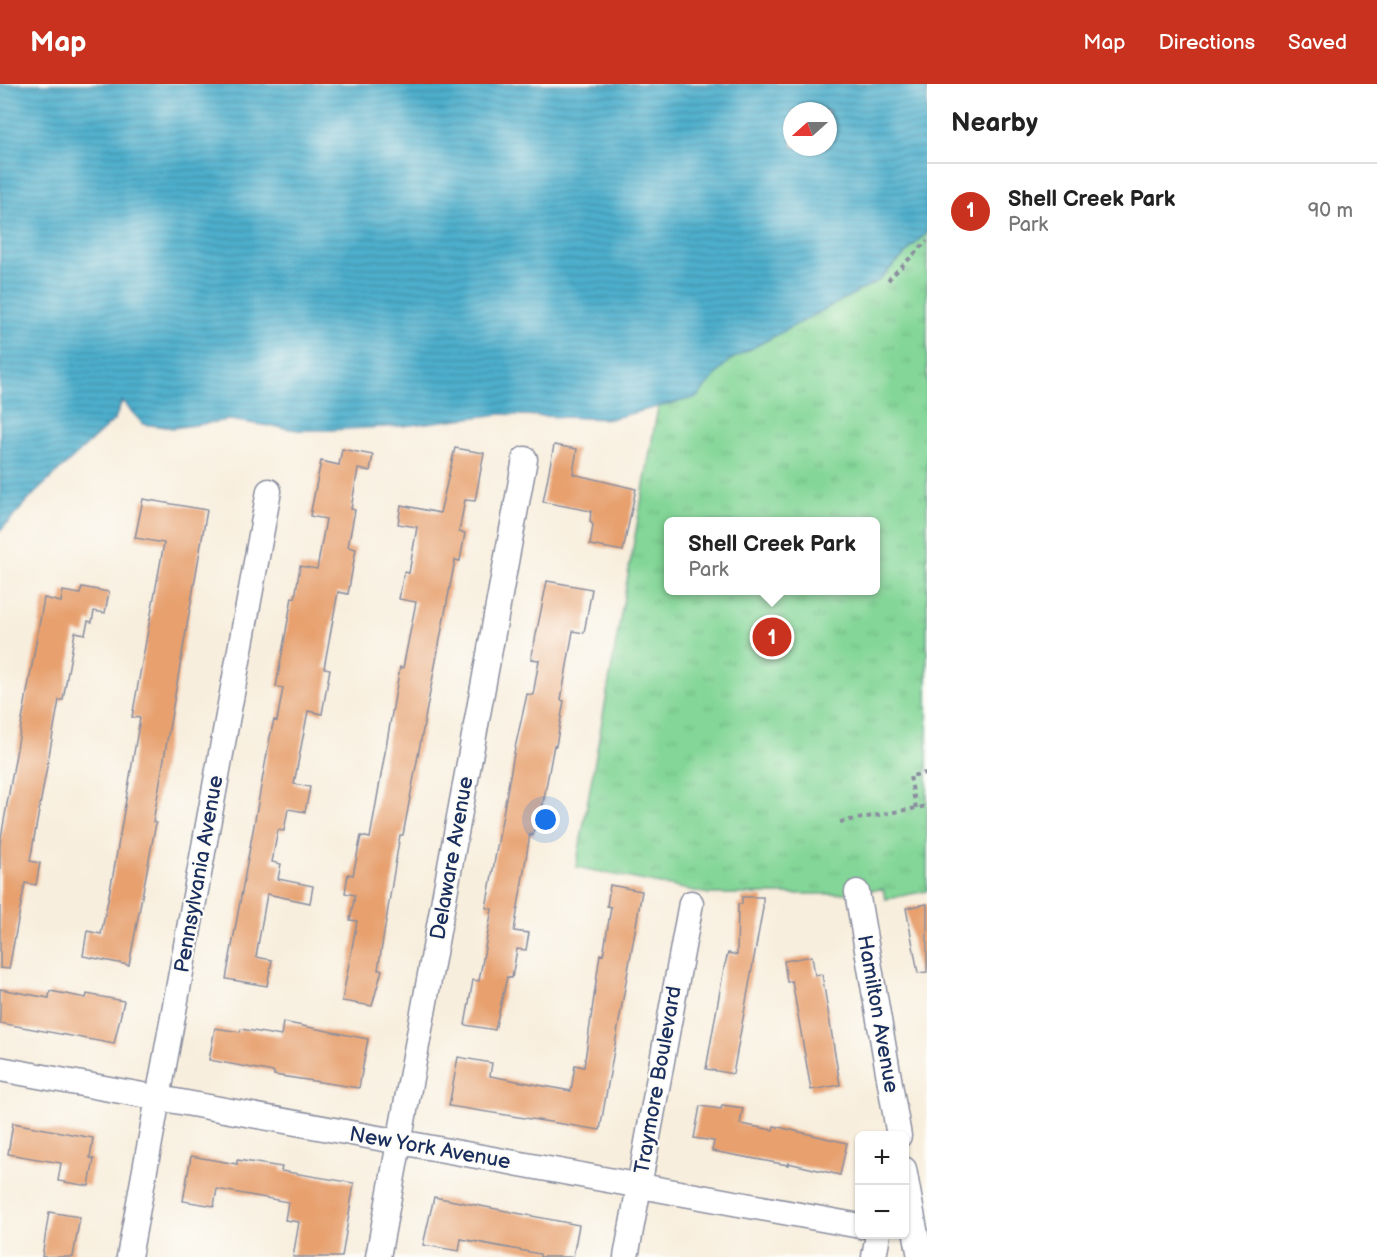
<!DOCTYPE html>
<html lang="en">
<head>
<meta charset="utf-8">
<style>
  :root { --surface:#fff; --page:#f2f2f2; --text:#222; --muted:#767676; --line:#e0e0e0; --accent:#c8321e }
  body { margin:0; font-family:"Balsamiq Sans",sans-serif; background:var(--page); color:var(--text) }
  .controls { position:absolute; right:18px; bottom:18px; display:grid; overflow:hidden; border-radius:9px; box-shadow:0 2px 4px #0004 }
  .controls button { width:54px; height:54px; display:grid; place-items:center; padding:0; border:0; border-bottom:2px solid var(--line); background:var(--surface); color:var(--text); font:30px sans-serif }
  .compass { position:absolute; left:783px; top:18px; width:54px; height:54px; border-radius:50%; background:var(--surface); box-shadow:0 2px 4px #0004; rotate:249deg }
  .you { position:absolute; left:546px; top:736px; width:21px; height:21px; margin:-15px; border:4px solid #fff; border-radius:50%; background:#1a73e8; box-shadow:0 0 0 9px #1a73e833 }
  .badge { display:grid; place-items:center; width:39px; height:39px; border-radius:50%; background:var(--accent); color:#fff; font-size:20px; font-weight:700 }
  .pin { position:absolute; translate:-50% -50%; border:3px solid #fff; box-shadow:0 2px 6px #0006 }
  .popup { position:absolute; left:664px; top:433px; width:216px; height:78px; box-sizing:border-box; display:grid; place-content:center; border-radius:9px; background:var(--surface); filter:drop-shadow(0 2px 4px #0005); font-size:20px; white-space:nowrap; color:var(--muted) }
  .popup b { font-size:22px; color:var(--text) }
  .popup::after { content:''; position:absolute; left:50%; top:100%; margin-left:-12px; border:12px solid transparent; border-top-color:var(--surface) }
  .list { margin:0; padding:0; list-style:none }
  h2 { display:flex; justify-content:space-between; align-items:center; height:78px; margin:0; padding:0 24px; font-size:26px }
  h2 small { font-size:20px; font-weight:400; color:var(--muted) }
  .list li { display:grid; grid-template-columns:39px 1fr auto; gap:18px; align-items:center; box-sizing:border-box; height:96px; padding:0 24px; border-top:2px solid var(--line) }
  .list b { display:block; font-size:22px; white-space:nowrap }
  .list p { margin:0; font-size:20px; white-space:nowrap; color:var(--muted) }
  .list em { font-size:20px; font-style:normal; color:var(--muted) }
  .map { position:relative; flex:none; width:927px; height:1173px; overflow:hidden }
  header { display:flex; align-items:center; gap:36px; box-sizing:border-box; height:84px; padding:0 30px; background:var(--accent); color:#fff }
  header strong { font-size:28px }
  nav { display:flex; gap:33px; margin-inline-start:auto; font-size:21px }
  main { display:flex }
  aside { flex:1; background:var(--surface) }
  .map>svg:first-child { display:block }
  .park { fill:url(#park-tufts); stroke:#4f827a; stroke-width:1.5; fill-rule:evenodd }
  .water { fill:url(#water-rules); stroke:#346f95; stroke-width:1.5; fill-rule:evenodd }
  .building { fill:#e7a06e }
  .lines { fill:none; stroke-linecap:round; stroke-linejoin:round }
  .minor-casing { stroke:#8a8e9e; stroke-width:27 }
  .path { stroke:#8a8e9e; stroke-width:4; stroke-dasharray:4.5 4.5; stroke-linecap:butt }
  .minor { stroke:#fff; stroke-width:24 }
  .labels { text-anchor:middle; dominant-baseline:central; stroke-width:4.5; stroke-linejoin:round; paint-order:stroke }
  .street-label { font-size:21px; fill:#1b2f5e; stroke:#fdfcf7 }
</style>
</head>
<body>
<header>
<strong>Map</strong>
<nav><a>Map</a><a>Directions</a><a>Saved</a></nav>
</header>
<main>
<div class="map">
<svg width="927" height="1173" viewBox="0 0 927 1173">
  <defs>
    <pattern id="park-tufts" width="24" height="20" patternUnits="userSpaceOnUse" patternTransform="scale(1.5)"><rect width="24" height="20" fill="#83d697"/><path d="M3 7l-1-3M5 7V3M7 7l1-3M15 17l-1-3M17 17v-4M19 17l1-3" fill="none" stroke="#71b885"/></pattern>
    <pattern id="water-rules" width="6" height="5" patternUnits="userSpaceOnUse" patternTransform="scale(1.5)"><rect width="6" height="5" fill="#4dafcc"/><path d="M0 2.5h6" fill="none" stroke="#3f8fa9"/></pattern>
  </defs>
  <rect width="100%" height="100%" fill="#fdfcf7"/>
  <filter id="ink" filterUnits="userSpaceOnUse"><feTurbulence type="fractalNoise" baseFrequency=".0167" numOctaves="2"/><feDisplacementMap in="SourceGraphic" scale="12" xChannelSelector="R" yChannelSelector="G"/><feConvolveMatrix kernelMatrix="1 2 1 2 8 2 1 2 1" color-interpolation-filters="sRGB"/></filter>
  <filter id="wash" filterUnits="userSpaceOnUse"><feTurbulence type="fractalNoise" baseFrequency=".008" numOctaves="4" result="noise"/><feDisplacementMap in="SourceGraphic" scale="24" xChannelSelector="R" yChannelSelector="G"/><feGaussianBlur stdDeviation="1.35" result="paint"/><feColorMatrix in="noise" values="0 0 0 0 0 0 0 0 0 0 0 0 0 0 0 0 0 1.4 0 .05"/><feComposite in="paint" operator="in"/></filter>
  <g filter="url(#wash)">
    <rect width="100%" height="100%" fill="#f8eedd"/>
    <path class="park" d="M 927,148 L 927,807 L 885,815 L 883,805 L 835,810 L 709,810 L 576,783 L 658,323 L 697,313 L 728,277 L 878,197 ZM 668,438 L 876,438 L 876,506 L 668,506 Z"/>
    <path class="water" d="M 0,0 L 927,0 L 927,148 L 878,197 L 728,277 L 697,313 L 609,335 L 500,330 L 402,342 L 329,346 L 298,346 L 229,336 L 173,344 L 143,340 L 122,317 L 115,335 L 35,409 L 0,447 ZM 792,27 L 828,27 L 828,63 L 792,63 Z"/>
    <g id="blocks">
      <path class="building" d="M 554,361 L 577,365 L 573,390 L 636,405 L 623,467 L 590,461 L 593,441 L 590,437 L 591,427 L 543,418 Z
        M 455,364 L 484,369 L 475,417 L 465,416 L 459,448 L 465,449 L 460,477 L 455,476 L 403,751 L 400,751 L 378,886 L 382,886 L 372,922 L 342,917 L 357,837 L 350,836 L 355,811 L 345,809 L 348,790 L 353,791 L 361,752 L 370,754 L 400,583 L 403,584 L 416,518 L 399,515 L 404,488 L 409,489 L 417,443 L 398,440 L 401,421 L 440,429 Z
        M 342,365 L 373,371 L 370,387 L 358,385 L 351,425 L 355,426 L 348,463 L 356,465 L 348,510 L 338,508 L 324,584 L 330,585 L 322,630 L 308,627 L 294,700 L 310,703 L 305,728 L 288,725 L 284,747 L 278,746 L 272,778 L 281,780 L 278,795 L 313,802 L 310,819 L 267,810 L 256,873 L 272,876 L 267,902 L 226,895 L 270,653 L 274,636 L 277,637 L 283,604 L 276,603 L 292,513 L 295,514 L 300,482 L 317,485 L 326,435 L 310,432 L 321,377 L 339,381 Z
        M 143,415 L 207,426 L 153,738 L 156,739 L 129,881 L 83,872 L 87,847 L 101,850 L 113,791 L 140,634 L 132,633 L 164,459 L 135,454 Z
        M 547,497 L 592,505 L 584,549 L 573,547 L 561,616 L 564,617 L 556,662 L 554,661 L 539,741 L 535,741 L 533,751 L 530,750 L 514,847 L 529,849 L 526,866 L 517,865 L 512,894 L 507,893 L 495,946 L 465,941 L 473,896 L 479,897 L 492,825 L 486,824 L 515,664 L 527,610 L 533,611 L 539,576 L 531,575 Z
        M 82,503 L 109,508 L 105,529 L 94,527 L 92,538 L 88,537 L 85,550 L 75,548 L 63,616 L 59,616 L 30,777 L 40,779 L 36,801 L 25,799 L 9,885 L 0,884 L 0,759 L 44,514 L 61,518 L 63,507 L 80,510 Z
        M 610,801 L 642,807 L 600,1046 L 449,1022 L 458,973 L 492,979 L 490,992 L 571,1007 L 575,981 L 584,983 L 600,870 L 603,871 L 605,860 L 611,823 L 607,822 Z
        M 742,813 L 763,813 L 763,824 L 733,990 L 706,985 L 724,884 L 728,869 L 737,871 L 738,820 L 742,820 Z
        M 927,820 L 927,888 L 918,889 L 906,824 Z
        M 812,872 L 815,891 L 822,890 L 840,1001 L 811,1006 L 792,897 L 787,898 L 784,877 Z
        M 0,905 L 49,914 L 50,907 L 86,914 L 87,910 L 124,917 L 114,960 L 0,939 Z
        M 283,938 L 368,955 L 359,1004 L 274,991 L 274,988 L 209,976 L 215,944 L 240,948 L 241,945 L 281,952 Z
        M 722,1021 L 743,1024 L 740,1040 L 773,1046 L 774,1042 L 847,1059 L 840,1091 L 788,1079 L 788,1081 L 712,1067 L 714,1057 L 694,1054 L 700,1022 L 721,1025 Z
        M 13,1039 L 93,1054 L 90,1074 L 94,1075 L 89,1102 L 58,1097 L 61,1079 L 8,1070 Z
        M 191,1072 L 237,1080 L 237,1076 L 282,1083 L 281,1087 L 354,1099 L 342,1173 L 293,1173 L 299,1138 L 285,1136 L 288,1118 L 217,1105 L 214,1122 L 183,1117 Z
        M 434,1113 L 579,1141 L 573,1173 L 540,1173 L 540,1170 L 461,1155 L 459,1167 L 423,1161 Z
        M 49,1128 L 80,1133 L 73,1173 L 42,1173 Z"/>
    </g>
  </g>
  <g filter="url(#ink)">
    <use href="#blocks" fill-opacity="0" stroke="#8a8e9e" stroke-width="1.5"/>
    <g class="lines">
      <defs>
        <path id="minor" d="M 857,808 L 899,1052
          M 0,985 L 860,1142
          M 904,1085 L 920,1173
          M 129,1173 L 269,407
          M 378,1173 L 525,375
          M 626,1173 L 691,819
          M 874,1173 L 878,1150"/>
      </defs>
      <use href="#minor" class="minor-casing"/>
      <path class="path" d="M 888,196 L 927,157
        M 916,724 L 910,692 L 927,689
        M 840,738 L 927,722"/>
      <use href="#minor" class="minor"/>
    </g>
  </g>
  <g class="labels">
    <g class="street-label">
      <text transform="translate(452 774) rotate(-80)">Delaware Avenue</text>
      <text transform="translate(199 790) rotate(-80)">Pennsylvania Avenue</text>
      <text transform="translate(878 930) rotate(80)">Hamilton Avenue</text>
      <text transform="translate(658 996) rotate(-80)">Traymore Boulevard</text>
      <text transform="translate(430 1064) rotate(10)">New York Avenue</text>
    </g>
  </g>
</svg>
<div class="controls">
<button>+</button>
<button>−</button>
</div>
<svg class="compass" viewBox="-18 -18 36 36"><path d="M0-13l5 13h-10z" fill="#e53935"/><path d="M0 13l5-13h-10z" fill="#767676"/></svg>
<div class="you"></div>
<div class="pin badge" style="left:772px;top:553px">1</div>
<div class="popup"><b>Shell Creek Park</b>Park</div>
</div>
<aside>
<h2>Nearby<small></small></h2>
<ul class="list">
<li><span class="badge">1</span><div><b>Shell Creek Park</b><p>Park</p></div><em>90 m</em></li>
</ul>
</aside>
</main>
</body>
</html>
